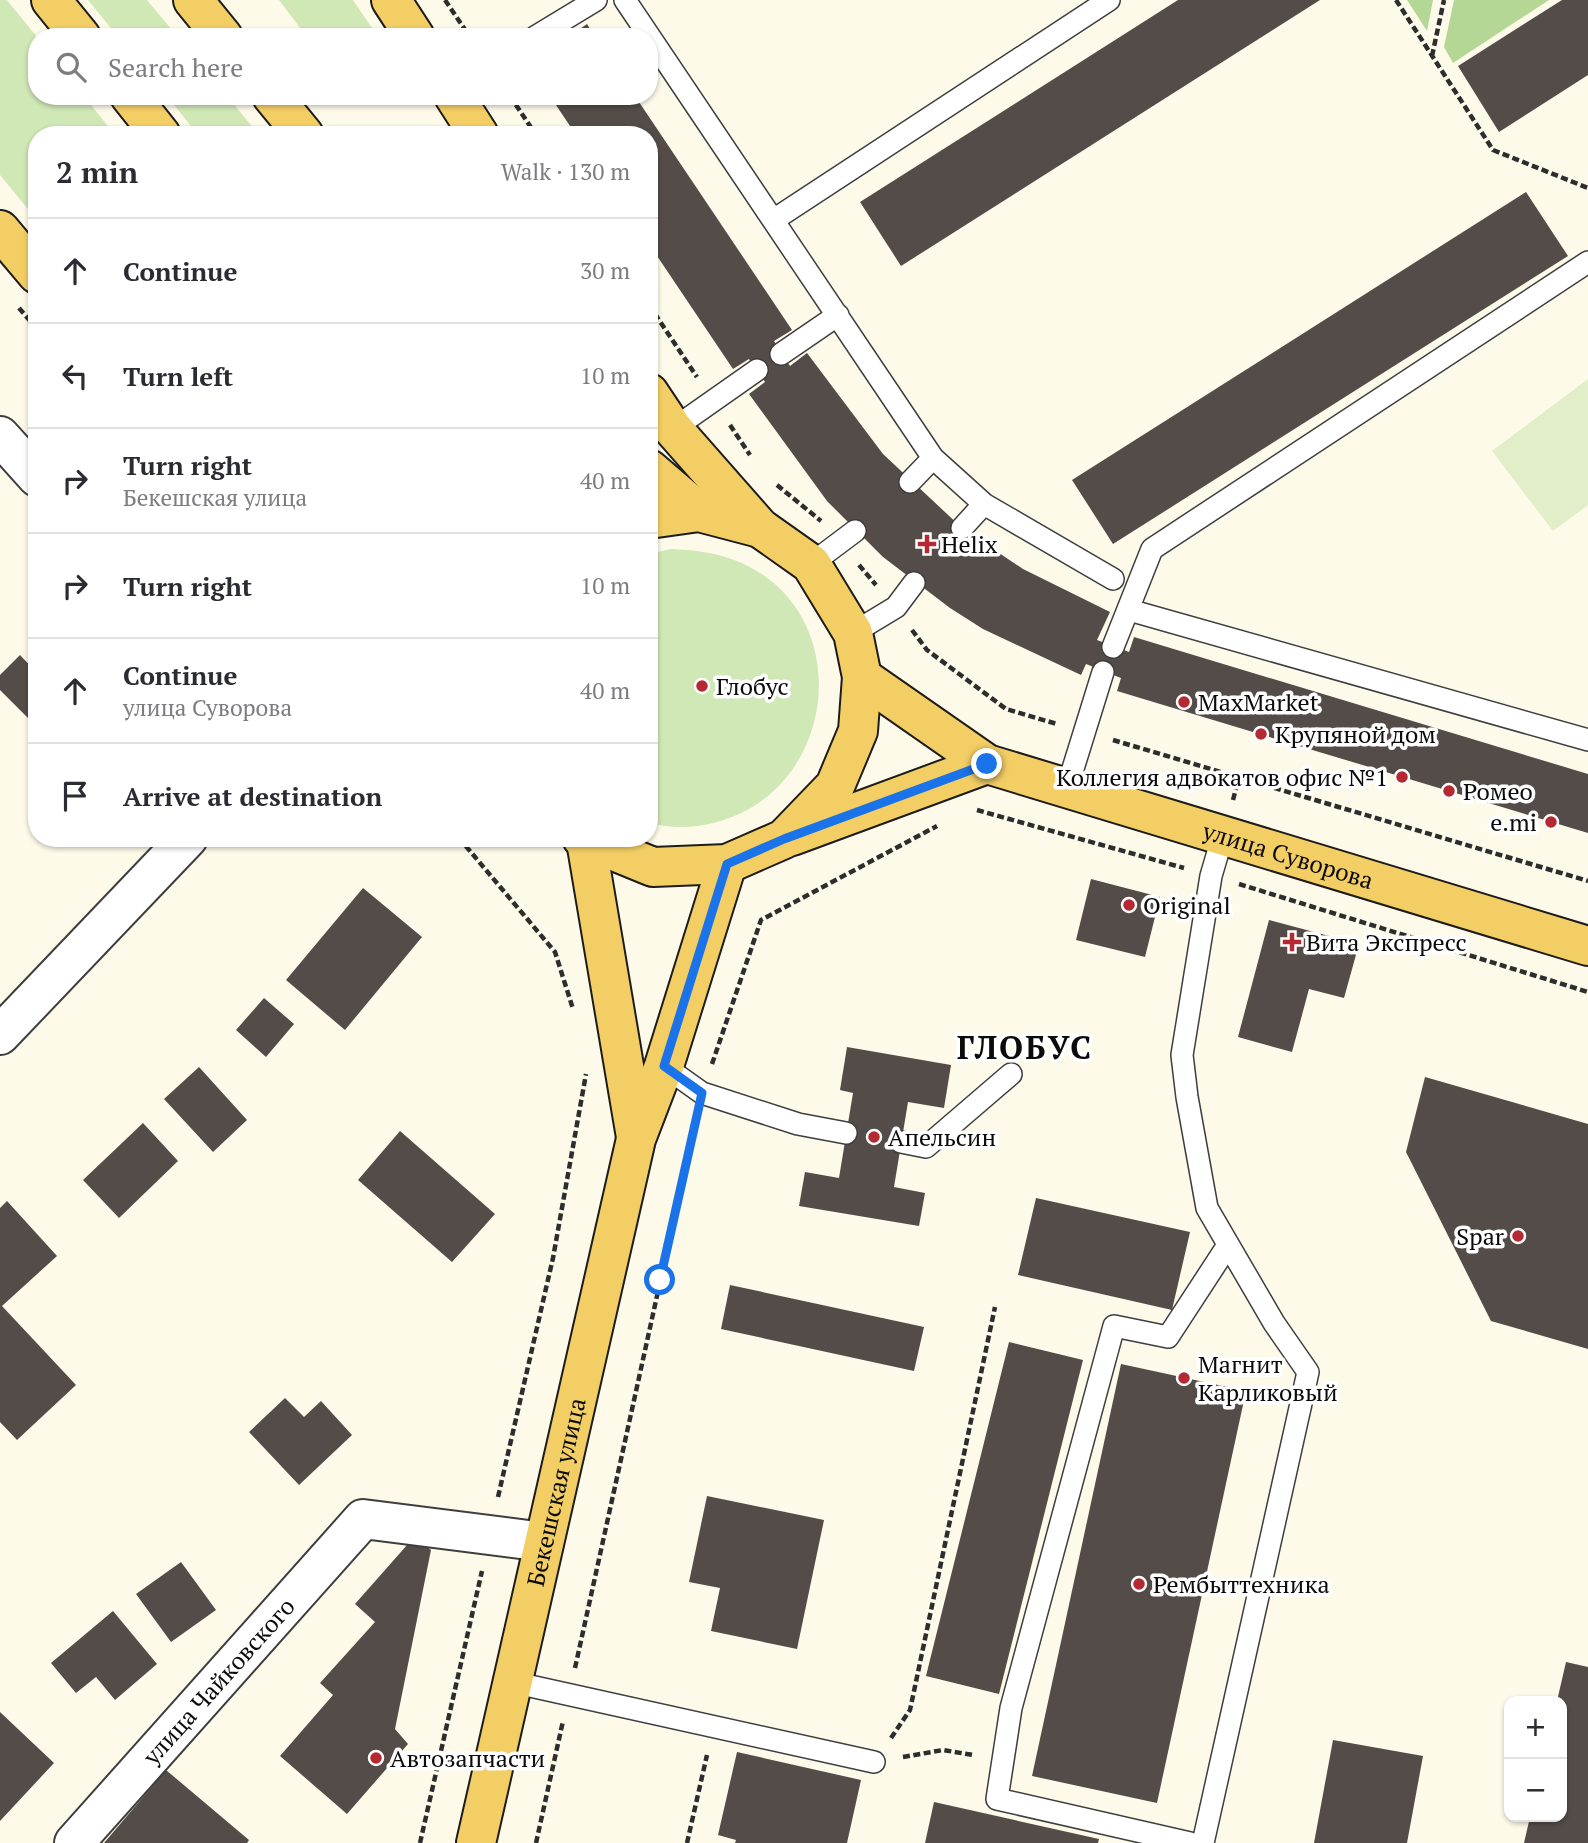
<!DOCTYPE html>
<html lang="en">
<head>
<meta charset="utf-8">
<style>
  :root { --surface:#fff; --page:#f7f7f7; --text:#2b2b33; --muted:#7c7c81; --line:#e1e1e2 }
  body { margin:0; font-family:"PT Serif",serif; background:var(--page); color:var(--text) }
  .controls { position:absolute; right:21px; bottom:21px; display:grid; overflow:hidden; border-radius:14px; box-shadow:0 2px 5px #0004 }
  .controls button { width:63px; height:63px; display:grid; place-items:center; padding:0; border:0; border-bottom:2px solid var(--line); background:var(--surface); color:var(--text); font:35px sans-serif }
  .stop { position:absolute; width:21px; height:21px; margin:-16px; border:5px solid #1a73e8; border-radius:50%; background:#fff }
  .stop.end { background:#1a73e8; border-color:#fff; box-shadow:0 2px 7px #0008 }
  .list { margin:0; padding:0; list-style:none }
  h2 { display:flex; justify-content:space-between; align-items:center; height:91px; margin:0; padding:0 28px; font-size:30px }
  h2 small { font-size:23px; font-weight:400; color:var(--muted) }
  .list li { display:grid; grid-template-columns:46px 1fr auto; gap:21px; align-items:center; box-sizing:border-box; height:105px; padding:0 28px; border-top:2px solid var(--line) }
  .list b { display:block; font-size:26px; white-space:nowrap }
  .list p { margin:0; font-size:23px; white-space:nowrap; color:var(--muted) }
  .list em { font-size:23px; font-style:normal; color:var(--muted) }
  .icon { flex:none; width:38px; height:38px; fill:none; stroke:currentColor; stroke-width:2; stroke-linecap:round; stroke-linejoin:round }
  .map { position:relative; flex:none; width:1588px; height:1843px; overflow:hidden }
  .search { position:absolute; background:var(--surface); box-shadow:0 2px 5px #0004; left:28px; top:28px; width:630px; height:77px; display:flex; align-items:center; gap:18px; box-sizing:border-box; padding:0 24px; border-radius:28px; color:var(--muted); font-size:26px }
  .panel { position:absolute; background:var(--surface); box-shadow:0 2px 5px #0004; left:28px; top:126px; width:630px; height:721px; border-radius:28px }
  .map>svg:first-child { display:block }
  .green { fill:#d0e7b6 }
  .forest { fill:#b4d796 }
  .pitch { fill:#e1eec7 }
  .building { fill:#534c48 }
  .lines { fill:none; stroke-linecap:round; stroke-linejoin:round }
  .lane-casing { stroke:#3e3e3e; stroke-width:24 }
  .street-casing { stroke:#3e3e3e; stroke-width:42 }
  .primary-casing { stroke:#1c1c1c; stroke-width:42 }
  .path { stroke:#2d2d2d; stroke-width:4.5; stroke-dasharray:7 3.5; stroke-linecap:butt }
  .lane { stroke:#fff; stroke-width:21 }
  .street { stroke:#fff; stroke-width:38 }
  .primary { stroke:#f3ce65; stroke-width:38 }
  .route { stroke:#1a73e8; stroke-width:9 }
  .poi-dot { fill:#b52932; stroke:#fff; stroke-width:2.5 }
  .labels { text-anchor:middle; dominant-baseline:central; stroke-width:7; stroke-linejoin:round; paint-order:stroke }
  .poi-label { font-size:24px; fill:#0b0b0b; stroke:#fff; text-anchor:start }
  .street-label { font-size:24px; fill:#0b0b0b; stroke:#fff }
  .district-label { font-size:32px; font-weight:bold; letter-spacing:2px; fill:#0b0b0b; stroke:#fff }
</style>
</head>
<body>
<div class="map">
<svg width="1588" height="1843" viewBox="0 0 1588 1843">
  <rect width="100%" height="100%" fill="#fefaea"/>
  <path class="green" d="M 0,0 L 7,0 L 37,37 L 37,96 L 84,96 L 115,135 L 37,135 L 37,220 L 0,175 Z
    M 88,0 L 147,0 L 178,37 L 118,37 Z
    M 279,0 L 353,0 L 378,37 L 307,37 Z
    M 167,96 L 227,96 L 259,135 L 198,135 Z
    M 671,549 C 693,550 713,552 734,560 C 857,606 842,788 717,822 C 695,828 672,829 649,823 L 649,554 Z"/>
  <path class="forest" d="M 1407,0 L 1433,0 L 1427,31 Z
    M 1454,0 L 1549,0 L 1453,63 L 1444,47 Z"/>
  <path class="pitch" d="M 1588,379 L 1588,505 L 1553,531 L 1492,451 Z"/>
  <path class="building" d="M 1178,0 L 1320,0 L 901,266 L 860,202 Z
    M 1562,0 L 1588,0 L 1588,75 L 1499,132 L 1458,66 Z
    M 587,24 L 595,37 L 568,37 Z
    M 550,96 L 635,96 L 792,330 L 774,341 L 790,366 L 807,353 L 883,454 L 962,528 L 1023,569 L 1110,612 L 1097,640 L 1129,652 L 1134,637 L 1588,774 L 1588,833 L 1117,691 L 1121,678 L 1086,664 L 1081,675 L 983,629 L 950,608 L 883,557 L 827,501 L 749,394 L 765,382 L 749,359 L 733,369 L 649,244 L 649,135 L 576,135 Z
    M 1526,192 L 1568,256 L 1113,544 L 1072,480 Z
    M 20,655 L 37,673 L 37,727 L 0,690 L 0,675 Z
    M 1091,879 L 1160,897 L 1145,957 L 1076,940 Z
    M 363,888 L 422,937 L 345,1030 L 286,980 Z
    M 1269,920 L 1359,944 L 1344,998 L 1309,989 L 1292,1052 L 1238,1037 Z
    M 264,998 L 294,1024 L 266,1057 L 236,1030 Z
    M 847,1047 L 951,1065 L 944,1108 L 908,1102 L 894,1187 L 925,1193 L 919,1226 L 799,1206 L 805,1172 L 839,1178 L 853,1093 L 840,1090 Z
    M 199,1067 L 247,1120 L 213,1152 L 164,1099 Z
    M 1425,1077 L 1588,1124 L 1588,1349 L 1491,1321 L 1406,1152 Z
    M 143,1123 L 178,1161 L 119,1218 L 83,1180 Z
    M 400,1131 L 495,1214 L 452,1262 L 358,1180 Z
    M 1036,1198 L 1190,1232 L 1172,1310 L 1018,1275 Z
    M 7,1201 L 57,1256 L 2,1306 L 76,1385 L 17,1440 L 0,1422 L 0,1208 Z
    M 730,1285 L 924,1327 L 914,1371 L 721,1329 Z
    M 1009,1342 L 1083,1360 L 999,1694 L 926,1676 Z
    M 1121,1364 L 1246,1391 L 1157,1803 L 1032,1776 Z
    M 285,1398 L 304,1417 L 321,1401 L 352,1435 L 299,1485 L 249,1432 Z
    M 707,1496 L 824,1520 L 797,1649 L 711,1631 L 720,1588 L 689,1582 Z
    M 415,1536 L 431,1550 L 395,1729 L 408,1744 L 347,1814 L 280,1756 L 333,1695 L 320,1683 L 375,1622 L 355,1604 Z
    M 181,1562 L 216,1610 L 171,1642 L 136,1594 Z
    M 113,1611 L 157,1664 L 115,1700 L 96,1677 L 76,1693 L 51,1663 Z
    M 1566,1662 L 1588,1667 L 1588,1843 L 1524,1843 L 1530,1817 L 1562,1817 L 1562,1701 L 1557,1701 Z
    M 0,1712 L 54,1763 L 0,1821 Z
    M 1333,1740 L 1423,1756 L 1407,1843 L 1314,1843 Z
    M 737,1752 L 861,1780 L 847,1843 L 735,1843 L 736,1840 L 718,1835 Z
    M 166,1770 L 249,1840 L 247,1843 L 104,1843 Z
    M 934,1802 L 1099,1839 L 1098,1843 L 925,1843 Z"/>
  <g class="lines">
    <defs>
      <path id="lane" d="M 625,0 L 933,458 L 984,504 L 1113,579
        M 535,37 L 596,0
        M 775,219 L 1109,0
        M 781,354 L 838,315
        M 673,429 L 757,370
        M 910,482 L 933,458
        M 962,528 L 984,504
        M 811,564 L 855,531
        M 1129,610 L 1588,740
        M 853,633 L 896,607 L 914,583
        M 1113,647 L 1152,549 L 1588,262
        M 1067,788 L 1103,672
        M 664,1066 L 702,1093 L 798,1124 L 846,1133
        M 901,1142 L 926,1147 L 1011,1074
        M 512,1682 L 874,1762
        M 1190,1843 L 997,1799 L 1011,1708 L 1114,1326 L 1168,1337 L 1228,1245
        M 1203,1843 L 1308,1372 L 1274,1323 L 1207,1208 L 1187,1097 L 1182,1055 L 1211,876 L 1223,835"/>
      <g id="street">
        <path d="M 0,436 L 37,477"/>
        <path d="M 0,1035 L 188,838"/>
        <path id="s1" d="M 74,1843 L 363,1519 L 544,1542"/>
      </g>
      <g id="primary">
        <path d="M 51,0 L 81,37"/>
        <path d="M 193,0 L 223,37"/>
        <path d="M 391,0 L 415,37"/>
        <path d="M 130,96 L 161,135"/>
        <path d="M 272,96 L 304,135"/>
        <path d="M 454,96 L 479,135"/>
        <path d="M 0,230 L 37,274"/>
        <path d="M 649,469 L 699,512"/>
        <path d="M 649,519 L 699,512 L 760,528"/>
        <path id="s2" d="M 862,677 L 987,764 L 1588,946"/>
        <path d="M 792,836 L 987,764"/>
        <path d="M 582,838 L 653,867 L 727,864 L 784,839 L 835,786 L 858,731 L 862,677 L 853,633 L 811,564 L 760,528 L 673,429 L 649,393"/>
        <path d="M 586,841 L 636,1137"/>
        <path id="s3" d="M 476,1843 L 636,1139 L 664,1066 L 727,864"/>
      </g>
    </defs>
    <use href="#lane" class="lane-casing"/>
    <use href="#street" class="street-casing"/>
    <use href="#primary" class="primary-casing"/>
    <path class="path" d="M 445,0 L 470,37
      M 1396,0 L 1493,150 L 1588,188
      M 1432,56 L 1444,0
      M 510,96 L 536,135
      M 649,305 L 697,377
      M 19,308 L 37,329
      M 730,425 L 750,455
      M 777,485 L 821,521
      M 859,565 L 876,585
      M 912,630 L 927,650 L 1006,709 L 1057,724
      M 1113,740 L 1588,881
      M 1233,800 L 1239,777
      M 977,810 L 1184,868
      M 459,838 L 555,952 L 573,1009
      M 1239,884 L 1588,992
      M 712,1064 L 761,920 L 937,826
      M 498,1497 L 553,1258 L 586,1074
      M 575,1668 L 696,1119
      M 891,1738 L 910,1710 L 995,1307
      M 903,1757 L 943,1750 L 973,1755
      M 420,1843 L 482,1571
      M 536,1843 L 563,1721
      M 687,1843 L 707,1755"/>
    <use href="#lane" class="lane"/>
    <use href="#street" class="street"/>
    <use href="#primary" class="primary"/>
  </g>
  <g class="lines">
    <path class="route" d="M 660,1280 L 702,1093 L 664,1066 L 727,864 L 784,839 L 987,764"/>
  </g>
  <g class="poi-dot">
    <path d="M923.5 533.5h7v7h7v7h-7v7h-7v-7h-7v-7h7z"/>
    <circle cx="702" cy="686" r="7"/>
    <circle cx="1184" cy="702" r="7"/>
    <circle cx="1261" cy="734" r="7"/>
    <circle cx="1402" cy="777" r="7"/>
    <circle cx="1449" cy="791" r="7"/>
    <circle cx="1551" cy="822" r="7"/>
    <circle cx="1129" cy="905" r="7"/>
    <path d="M1288.5 931.5h7v7h7v7h-7v7h-7v-7h-7v-7h7z"/>
    <circle cx="874" cy="1137" r="7"/>
    <circle cx="1518" cy="1236" r="7"/>
    <circle cx="1184" cy="1378" r="7"/>
    <circle cx="1139" cy="1584" r="7"/>
    <circle cx="376" cy="1758" r="7"/>
  </g>
  <g class="labels">
    <g class="poi-label">
      <text x="941" y="544">Helix</text>
      <text x="716" y="686">Глобус</text>
      <text x="1198" y="702">MaxMarket</text>
      <text x="1275" y="734">Крупяной дом</text>
      <text x="1388" y="777" text-anchor="end">Коллегия адвокатов офис №1</text>
      <text x="1463" y="791">Ромео</text>
      <text x="1537" y="822" text-anchor="end">e.mi</text>
      <text x="1143" y="905">Original</text>
      <text x="1306" y="942">Вита Экспресс</text>
      <text x="888" y="1137">Апельсин</text>
      <text x="1504" y="1236" text-anchor="end">Spar</text>
      <text x="1198" y="1364">Магнит<tspan x="1198" dy="28">Карликовый</tspan></text>
      <text x="1153" y="1584">Рембыттехника</text>
      <text x="390" y="1758">Автозапчасти</text>
    </g>
    <g class="street-label">
      <text stroke="none"><textPath href="#s2" startOffset="467">улица Суворова</textPath></text>
      <text stroke="none"><textPath href="#s3" startOffset="360">Бекешская улица</textPath></text>
      <text stroke="none"><textPath href="#s1" startOffset="217">улица Чайковского</textPath></text>
    </g>
    <g class="district-label">
      <text x="1025" y="1047">ГЛОБУС</text>
    </g>
  </g>
</svg>
<div class="controls">
<button>+</button>
<button>−</button>
</div>
<div class="stop" style="left:660px;top:1280px"></div>
<div class="stop end" style="left:987px;top:764px"></div>
<div class="search"><svg class="icon" aria-label="search" viewBox="0 0 24 24"><circle cx="10" cy="10" r="6"/><path d="M15 15l6 6"/></svg>Search here</div>
<section class="panel">
<h2>2 min<small>Walk · 130 m</small></h2>
<ul class="list">
<li><svg class="icon" aria-label="ahead" viewBox="0 0 24 24"><path d="M12 20V5M6 11l6-6 6 6"/></svg><div><b>Continue</b></div><em>30 m</em></li>
<li><svg class="icon" aria-label="left" viewBox="0 0 24 24"><path d="M17 20v-9H6M10 6l-5 5 5 5"/></svg><div><b>Turn left</b></div><em>10 m</em></li>
<li><svg class="icon" aria-label="right" viewBox="0 0 24 24"><path d="M7 20v-9h11M14 6l5 5-5 5"/></svg><div><b>Turn right</b><p>Бекешская улица</p></div><em>40 m</em></li>
<li><svg class="icon" aria-label="right" viewBox="0 0 24 24"><path d="M7 20v-9h11M14 6l5 5-5 5"/></svg><div><b>Turn right</b></div><em>10 m</em></li>
<li><svg class="icon" aria-label="ahead" viewBox="0 0 24 24"><path d="M12 20V5M6 11l6-6 6 6"/></svg><div><b>Continue</b><p>улица Суворова</p></div><em>40 m</em></li>
<li><svg class="icon" aria-label="arrive" viewBox="0 0 24 24"><path d="M6 21V4h12l-3 4 3 4H6"/></svg><div><b>Arrive at destination</b></div></li>
</ul>
</section>
</div>
</body>
</html>
